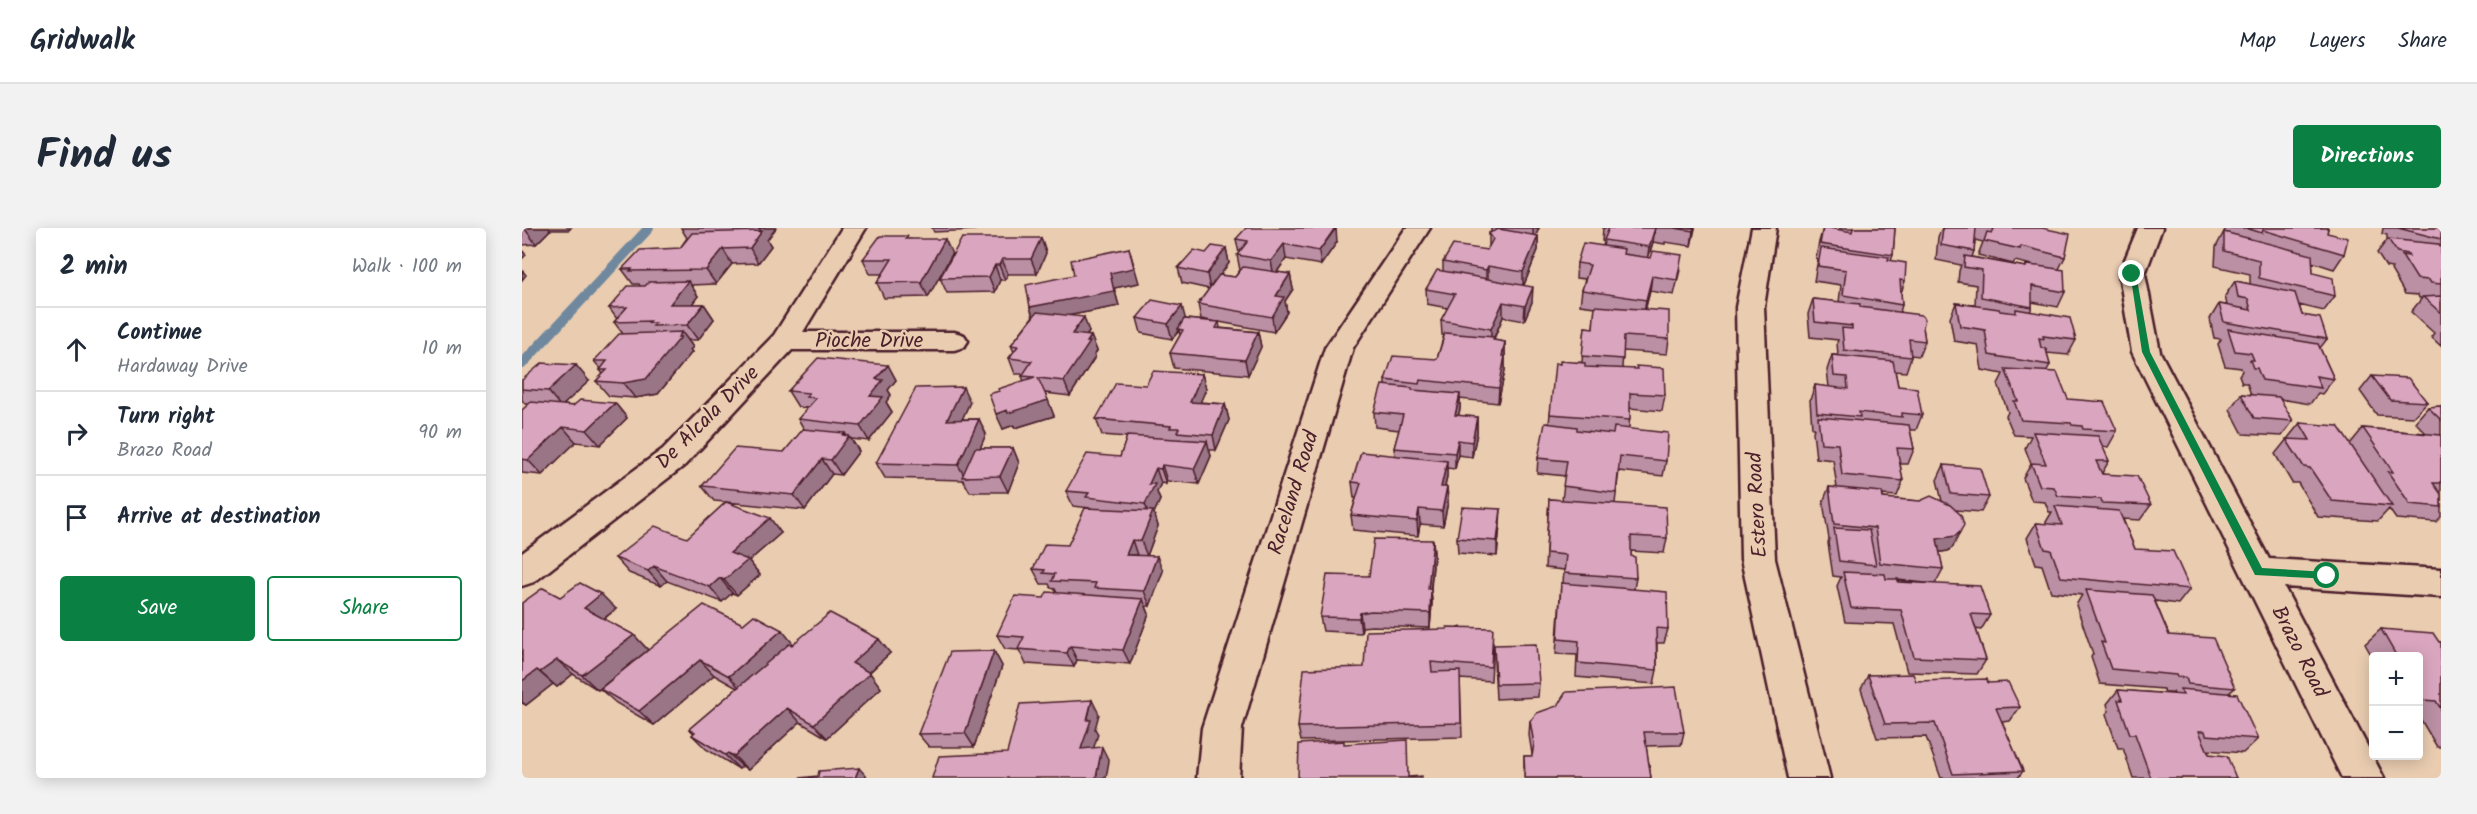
<!DOCTYPE html>
<html lang="en">
<head>
<meta charset="utf-8">
<style>
  :root { --surface:#fff; --page:#f2f2f3; --text:#1f2937; --muted:#747a83; --line:#e0e1e3; --accent:#0b8043 }
  body { margin:0; font-family:Kalam,sans-serif; background:var(--page); color:var(--text) }
  .controls { position:absolute; right:18px; bottom:18px; display:grid; overflow:hidden; border-radius:6px; box-shadow:0 3px 15px #0003 }
  .controls button { width:54px; height:54px; display:grid; place-items:center; padding:0; border:0; border-bottom:2px solid var(--line); background:var(--surface); color:var(--text); font:30px sans-serif }
  .stop { position:absolute; width:18px; height:18px; margin:-14px; border:4px solid #0b8043; border-radius:50%; background:#fff }
  .stop.end { background:#0b8043; border-color:#fff; box-shadow:0 2px 6px #0008 }
  .list { margin:0; padding:0; list-style:none }
  h2 { display:flex; justify-content:space-between; align-items:center; height:78px; margin:0; padding:0 24px; font-size:26px }
  h2 small { font-size:20px; font-weight:400; color:var(--muted) }
  .list li { display:grid; grid-template-columns:39px 1fr auto; gap:18px; align-items:center; box-sizing:border-box; height:84px; padding:0 24px; border-top:2px solid var(--line) }
  .list b { display:block; font-size:22px; white-space:nowrap }
  .list p { margin:0; font-size:20px; white-space:nowrap; color:var(--muted) }
  .list em { font-size:20px; font-style:normal; color:var(--muted) }
  .actions { display:flex; gap:12px; padding:18px 24px }
  .actions a { flex:1; padding:14px 0; border:2px solid var(--accent); border-radius:6px; text-align:center; font-size:21px; color:var(--accent) }
  .actions .main { background:var(--accent); color:#fff }
  .icon { flex:none; width:33px; height:33px; fill:none; stroke:currentColor; stroke-width:2; stroke-linecap:round; stroke-linejoin:round }
  .map { position:relative; flex:none; width:1919px; height:550px; overflow:hidden; border-radius:6px }
  header { display:flex; align-items:center; gap:36px; box-sizing:border-box; height:84px; padding:0 30px; background:var(--surface); border-bottom:2px solid var(--line) }
  header strong { font-size:28px }
  nav { display:flex; gap:33px; margin-inline-start:auto; font-size:21px }
  .intro { display:flex; align-items:center; justify-content:space-between; box-sizing:border-box; height:144px; padding:0 36px }
  h1 { margin:0; font-size:42px }
  .button { padding:15px 27px; border-radius:6px; background:var(--accent); color:#fff; font-size:21px; font-weight:700 }
  main { display:flex; gap:36px; padding:0 36px }
  aside { flex:1; background:var(--surface); border-radius:6px; box-shadow:0 3px 15px #0003 }
  .map>svg:first-child { display:block }
  .lines { fill:none; stroke-linecap:round; stroke-linejoin:round }
  .stream { stroke:#6f889e; stroke-width:10 }
  .street-casing { stroke:#4a1f2b; stroke-width:5 }
  .street { fill:#eacdb1; fill-rule:evenodd }
  .wall { fill:#bb8fa4; stroke:#4a1f2b; stroke-width:1.5; fill-rule:evenodd }
  .shaded-wall { fill:#997486; stroke:#4a1f2b; stroke-width:1.5 }
  .building { fill:#daa6bf; stroke:#4a1f2b; stroke-width:1.5 }
  .route { fill:#0b8043 }
  .labels { text-anchor:middle; dominant-baseline:central; stroke-width:5; stroke-linejoin:round; paint-order:stroke }
  .street-label { font-size:21px; fill:#4a1f2b; stroke:#eacdb1 }
</style>
</head>
<body>
<header>
<strong>Gridwalk</strong>
<nav><a>Map</a><a>Layers</a><a>Share</a></nav>
</header>
<div class="intro"><h1>Find us</h1><a class="button">Directions</a></div>
<main>
<aside>
<h2>2 min<small>Walk · 100 m</small></h2>
<ul class="list">
<li><svg class="icon" aria-label="ahead" viewBox="0 0 24 24"><path d="M12 20V5M6 11l6-6 6 6"/></svg><div><b>Continue</b><p>Hardaway Drive</p></div><em>10 m</em></li>
<li><svg class="icon" aria-label="right" viewBox="0 0 24 24"><path d="M7 20v-9h11M14 6l5 5-5 5"/></svg><div><b>Turn right</b><p>Brazo Road</p></div><em>90 m</em></li>
<li><svg class="icon" aria-label="arrive" viewBox="0 0 24 24"><path d="M6 21V4h12l-3 4 3 4H6"/></svg><div><b>Arrive at destination</b></div></li>
</ul>
<div class="actions"><a class="main">Save</a><a>Share</a></div>
</aside>
<div class="map">
<svg width="1919" height="550" viewBox="0 0 1919 550">
  <rect width="100%" height="100%" fill="#eacdb1"/>
  <filter id="ink" filterUnits="userSpaceOnUse"><feTurbulence type="fractalNoise" baseFrequency=".0167" numOctaves="2"/><feDisplacementMap in="SourceGraphic" scale="12" xChannelSelector="R" yChannelSelector="G"/><feConvolveMatrix kernelMatrix="1 2 1 2 8 2 1 2 1" color-interpolation-filters="sRGB"/></filter>
  <g filter="url(#ink)">
    <g class="lines">
      <path class="stream" d="M 0,136 L 127,0"/>
      <defs>
        <path id="street" d="M 320,0 L 344,0 L 281,104 L 432,104 L 442,107 L 446,113 L 442,119 L 432,122 L 270,122 L 163,237 L 12,354 L 0,358 L 0,325 L 141,221 L 252,107 Z
          M 884,0 L 908,0 L 831,120 L 720,500 L 717,550 L 675,550 L 680,500 L 803,120 Z
          M 1230,0 L 1254,0 L 1242,79 L 1253,331 L 1308,550 L 1266,550 L 1219,331 L 1214,79 Z
          M 1616,0 L 1640,0 L 1623,46 L 1638,124 L 1747,331 L 1919,341 L 1919,369 L 1762,359 L 1862,550 L 1820,550 L 1610,124 L 1597,46 Z"/>
      </defs>
      <use href="#street" class="street-casing"/>
      <use href="#street" class="street"/>
    </g>
    <path class="wall" d="M 0,0 L 49,0 L 47,2 L 28,2 L 14,16 L 0,17 Z
      M 159,0 L 254,0 L 245,12 L 249,18 L 236,35 L 210,36 L 194,56 L 169,57 L 176,68 L 170,76 L 182,76 L 192,91 L 176,112 L 166,112 L 171,119 L 168,122 L 170,124 L 136,166 L 113,170 L 87,168 L 74,153 L 81,146 L 78,142 L 79,141 L 72,133 L 101,106 L 92,94 L 95,91 L 87,80 L 118,58 L 117,56 L 111,56 L 100,41 L 158,20 L 165,10 Z
      M 410,0 L 455,0 L 453,2 L 412,4 Z
      M 969,0 L 1017,0 L 1014,7 L 1016,8 L 1016,22 L 1002,57 L 1010,74 L 1002,93 L 981,89 L 972,111 L 972,112 L 983,114 L 983,143 L 976,175 L 938,171 L 938,181 L 936,188 L 955,189 L 955,205 L 950,229 L 936,227 L 933,241 L 925,240 L 925,248 L 923,259 L 925,259 L 926,274 L 921,298 L 898,296 L 896,308 L 831,302 L 829,287 L 834,270 L 832,270 L 830,254 L 873,228 L 872,220 L 877,202 L 853,199 L 852,184 L 863,158 L 863,152 L 915,131 L 922,107 L 920,107 L 919,92 L 926,80 L 905,76 L 904,61 L 921,43 L 921,34 L 965,22 L 967,18 L 967,5 L 969,4 Z
      M 1081,0 L 1173,0 L 1169,18 L 1143,14 L 1143,16 L 1131,14 L 1126,30 L 1158,42 L 1152,67 L 1128,63 L 1123,81 L 1147,111 L 1145,126 L 1101,123 L 1100,140 L 1143,167 L 1140,183 L 1108,180 L 1107,201 L 1144,233 L 1141,248 L 1097,243 L 1093,275 L 1145,310 L 1142,325 L 1109,323 L 1109,328 L 1114,350 L 1112,361 L 1146,401 L 1142,415 L 1135,415 L 1135,442 L 1132,456 L 1054,449 L 1055,427 L 1034,426 L 1039,355 L 1041,355 L 1042,342 L 1023,340 L 1027,271 L 1040,272 L 1043,248 L 1015,245 L 1016,230 L 1027,195 L 1028,186 L 1038,136 L 1060,134 L 1063,99 L 1071,100 L 1073,79 L 1058,77 L 1060,62 L 1063,51 L 1054,50 L 1055,35 L 1081,18 L 1082,14 L 1080,13 Z
      M 1301,0 L 1317,2 L 1318,0 L 1373,0 L 1371,27 L 1369,33 L 1383,53 L 1379,65 L 1380,77 L 1378,84 L 1401,99 L 1403,113 L 1397,128 L 1389,127 L 1389,129 L 1384,144 L 1373,143 L 1376,158 L 1400,187 L 1394,202 L 1388,202 L 1392,221 L 1386,236 L 1378,236 L 1381,253 L 1375,268 L 1361,267 L 1361,270 L 1398,273 L 1420,273 L 1415,252 L 1422,237 L 1467,269 L 1459,284 L 1434,282 L 1431,319 L 1426,323 L 1417,324 L 1421,341 L 1413,356 L 1468,387 L 1459,402 L 1454,401 L 1464,432 L 1455,446 L 1385,444 L 1372,396 L 1323,394 L 1315,358 L 1319,349 L 1311,348 L 1306,315 L 1307,311 L 1301,274 L 1307,259 L 1315,260 L 1311,232 L 1294,230 L 1291,204 L 1292,200 L 1290,200 L 1288,172 L 1293,157 L 1307,159 L 1305,142 L 1310,127 L 1316,127 L 1315,115 L 1316,112 L 1288,109 L 1286,86 L 1291,71 L 1317,74 L 1319,57 L 1292,53 L 1296,31 L 1294,30 L 1297,14 ZM 1376,352 L 1412,356 L 1376,354 Z
      M 1420,0 L 1520,0 L 1543,29 L 1537,41 L 1543,64 L 1536,79 L 1510,74 L 1510,79 L 1508,84 L 1554,112 L 1546,127 L 1525,125 L 1528,137 L 1524,144 L 1546,171 L 1595,203 L 1586,219 L 1580,218 L 1587,233 L 1580,245 L 1629,277 L 1618,292 L 1601,291 L 1613,321 L 1668,361 L 1656,376 L 1633,373 L 1647,407 L 1713,460 L 1707,465 L 1736,511 L 1721,525 L 1685,522 L 1687,526 L 1714,550 L 1611,550 L 1601,520 L 1596,520 L 1584,486 L 1587,483 L 1585,476 L 1596,462 L 1652,466 L 1651,464 L 1643,464 L 1641,461 L 1578,456 L 1569,429 L 1571,426 L 1554,377 L 1560,367 L 1529,364 L 1520,337 L 1514,336 L 1505,310 L 1514,295 L 1524,296 L 1524,294 L 1530,284 L 1527,284 L 1523,274 L 1510,273 L 1501,250 L 1509,236 L 1503,220 L 1509,208 L 1492,207 L 1484,188 L 1486,184 L 1476,156 L 1481,146 L 1460,142 L 1456,117 L 1432,113 L 1428,90 L 1434,75 L 1453,77 L 1454,57 L 1436,54 L 1437,43 L 1439,37 L 1414,32 L 1416,9 ZM 1453,12 L 1461,14 L 1456,27 L 1491,36 L 1493,33 L 1510,37 L 1504,37 L 1503,39 L 1450,29 L 1452,23 Z
      M 1704,0 L 1806,0 L 1805,5 L 1822,26 L 1812,41 L 1790,34 L 1791,45 L 1813,68 L 1802,83 L 1777,77 L 1780,87 L 1805,111 L 1798,120 L 1812,151 L 1800,166 L 1796,165 L 1788,176 L 1758,171 L 1771,193 L 1760,208 L 1721,206 L 1708,181 L 1719,166 L 1729,167 L 1725,155 L 1720,155 L 1717,147 L 1720,143 L 1719,140 L 1703,138 L 1696,116 L 1699,111 L 1692,110 L 1688,91 L 1697,76 L 1705,77 L 1703,68 L 1713,53 L 1728,56 L 1728,46 L 1693,38 L 1694,19 Z
      M 1861,0 L 1919,0 L 1919,118 L 1909,109 L 1912,105 L 1889,84 L 1900,70 L 1897,70 L 1896,67 L 1883,66 L 1869,42 L 1870,40 L 1864,39 L 1855,25 L 1865,12 L 1865,7 L 1860,6 Z
      M 519,10 L 524,25 L 515,46 L 486,46 L 483,52 L 478,52 L 473,64 L 425,65 L 418,50 Z
      M 388,11 L 430,26 L 406,69 L 362,70 L 355,55 L 360,46 L 348,46 L 341,31 Z
      M 714,11 L 815,14 L 799,37 L 764,31 L 755,44 L 768,46 L 771,61 L 763,73 L 765,84 L 752,104 L 697,94 L 698,100 L 736,104 L 739,119 L 726,147 L 652,140 L 648,125 L 658,107 L 657,103 L 650,111 L 619,105 L 615,90 L 664,91 L 695,94 L 679,91 L 676,76 L 687,61 L 660,55 L 656,40 L 684,25 L 704,20 L 707,35 L 698,47 L 713,49 L 718,42 L 715,27 L 717,25 Z
      M 552,47 L 617,55 L 592,60 L 597,78 L 550,87 L 567,104 L 565,107 L 569,108 L 575,123 L 572,127 L 573,129 L 548,168 L 523,165 L 532,188 L 493,200 L 492,197 L 481,201 L 477,163 L 502,153 L 500,148 L 501,146 L 493,146 L 487,130 L 492,124 L 489,117 L 511,88 L 508,79 Z
      M 366,137 L 374,152 L 366,162 L 369,167 L 364,174 L 370,184 L 347,213 L 329,211 L 337,223 L 319,247 L 310,246 L 283,282 L 204,274 L 259,305 L 227,333 L 238,347 L 215,367 L 210,365 L 200,374 L 145,353 L 139,358 L 107,345 L 93,330 L 165,310 L 204,274 L 192,273 L 180,258 L 262,224 L 282,201 L 276,191 L 286,180 L 276,179 L 266,163 Z
      M 680,146 L 684,161 L 678,174 L 703,176 L 707,192 L 694,222 L 687,222 L 689,228 L 677,256 L 645,253 L 644,256 L 639,255 L 635,264 L 638,272 L 632,285 L 636,298 L 625,328 L 641,343 L 628,378 L 624,378 L 627,386 L 608,436 L 555,432 L 552,439 L 504,436 L 497,422 L 483,421 L 475,407 L 522,370 L 535,365 L 533,361 L 529,360 L 527,356 L 519,356 L 511,341 L 546,317 L 569,280 L 551,278 L 544,263 L 598,229 L 605,209 L 580,207 L 574,191 L 624,157 Z
      M 1850,148 L 1905,174 L 1891,189 L 1855,187 L 1838,163 Z
      M 0,152 L 67,153 L 41,177 L 51,178 L 93,175 L 105,190 L 78,217 L 54,214 L 20,247 L 0,245 L 0,182 L 7,176 L 3,176 L 0,172 Z
      M 448,174 L 440,191 L 457,191 L 464,206 L 458,220 L 491,220 L 497,235 L 486,264 L 448,264 L 441,252 L 363,250 L 354,235 Z
      M 1919,178 L 1919,289 L 1914,294 L 1874,291 L 1867,281 L 1856,293 L 1796,289 L 1776,255 L 1770,255 L 1753,226 L 1778,195 L 1828,216 L 1841,200 L 1904,205 L 1893,194 L 1906,179 Z
      M 978,296 L 975,328 L 936,325 L 935,310 Z
      M 911,312 L 912,327 L 909,361 L 910,375 L 908,400 L 850,398 L 840,399 L 839,405 L 801,403 L 798,389 L 847,348 Z
      M 38,369 L 94,381 L 82,391 L 112,407 L 126,422 L 76,462 L 51,446 L 35,459 L 31,456 L 4,477 L 0,475 L 0,375 Z
      M 221,396 L 272,416 L 368,425 L 347,445 L 359,460 L 305,510 L 278,494 L 226,542 L 220,538 L 217,541 L 184,521 L 170,507 L 172,505 L 167,501 L 215,460 L 192,447 L 132,497 L 94,475 L 78,461 Z
      M 1859,401 L 1919,414 L 1919,519 L 1915,519 L 1896,487 L 1896,429 L 1851,429 L 1851,430 L 1843,416 Z
      M 971,415 L 969,453 L 938,451 L 940,509 L 779,513 L 776,499 L 842,439 Z
      M 972,417 L 1017,455 L 1016,469 L 974,471 L 972,432 Z
      M 472,423 L 480,438 L 452,519 L 407,519 L 396,506 Z
      M 1346,447 L 1394,453 L 1466,455 L 1498,479 L 1488,493 L 1480,494 L 1501,543 L 1496,550 L 1419,550 L 1404,509 L 1355,510 L 1339,461 Z
      M 1008,493 L 1162,504 L 1159,517 L 1124,518 L 1129,550 L 1002,550 L 1002,528 L 1010,528 L 1010,526 L 1007,507 Z"/>
    <path class="shaded-wall" d="M 4,0 L 27,0 L 28,2 L 14,16 L 3,1 Z
      M 237,0 L 254,0 L 245,12 L 249,18 L 236,35 L 228,20 L 239,4 Z
      M 814,0 L 815,14 L 799,37 L 797,23 Z
      M 1011,0 L 1017,0 L 1011,15 Z
      M 1133,0 L 1131,14 L 1125,34 L 1127,19 Z
      M 1172,0 L 1173,0 L 1169,18 L 1171,3 Z
      M 1016,8 L 1016,22 L 1001,59 L 1001,44 Z
      M 519,10 L 524,25 L 515,46 L 509,31 Z
      M 423,11 L 430,26 L 406,69 L 399,54 Z
      M 762,16 L 764,31 L 752,48 L 749,33 Z
      M 607,20 L 617,55 L 592,60 L 597,78 L 513,94 L 508,79 L 588,45 Z
      M 704,20 L 707,35 L 688,61 L 685,46 Z
      M 201,21 L 210,36 L 194,56 L 184,42 Z
      M 0,22 L 4,27 L 0,31 Z
      M 480,31 L 486,46 L 483,52 L 477,37 Z
      M 473,37 L 478,52 L 473,64 L 467,49 Z
      M 966,38 L 966,53 L 964,57 L 964,42 Z
      M 0,42 L 4,47 L 0,52 Z
      M 768,46 L 771,61 L 763,73 L 765,84 L 752,104 L 750,89 L 754,68 Z
      M 1130,48 L 1128,63 L 1122,87 L 1124,72 Z
      M 166,53 L 176,68 L 159,91 L 148,76 Z
      M 1011,59 L 1010,74 L 1002,93 L 1003,78 Z
      M 981,74 L 981,89 L 969,116 L 969,101 Z
      M 182,76 L 192,91 L 176,112 L 165,97 Z
      M 660,78 L 664,93 L 656,101 L 657,103 L 650,111 L 646,96 Z
      M 562,89 L 567,104 L 555,121 L 550,106 Z
      M 160,104 L 171,119 L 168,122 L 170,124 L 136,166 L 113,170 L 101,155 L 156,109 Z
      M 736,104 L 739,119 L 726,147 L 723,132 Z
      M 569,108 L 575,123 L 572,127 L 573,129 L 548,168 L 542,153 Z
      M 983,114 L 983,143 L 976,175 L 977,160 L 980,128 Z
      M 54,137 L 67,153 L 39,179 L 26,163 Z
      M 366,137 L 374,152 L 366,162 L 369,167 L 364,174 L 370,184 L 347,213 L 338,198 L 354,151 Z
      M 680,146 L 684,161 L 672,189 L 668,174 Z
      M 441,159 L 448,174 L 433,207 L 425,192 Z
      M 938,166 L 938,181 L 933,202 L 933,187 Z
      M 526,172 L 532,188 L 493,200 L 492,197 L 481,201 L 474,186 L 485,182 Z
      M 93,175 L 105,190 L 78,217 L 65,202 Z
      M 703,176 L 707,192 L 694,222 L 691,207 Z
      M 955,189 L 955,205 L 950,229 L 950,214 Z
      M 457,191 L 464,206 L 446,249 L 443,249 L 436,237 Z
      M 41,199 L 54,214 L 20,247 L 6,232 Z
      M 323,205 L 326,210 L 327,208 L 337,223 L 319,247 L 309,232 Z
      M 936,212 L 936,227 L 933,241 L 933,225 Z
      M 685,213 L 689,228 L 677,256 L 672,241 Z
      M 491,220 L 497,235 L 486,264 L 478,248 Z
      M 300,231 L 310,246 L 283,282 L 272,267 Z
      M 925,233 L 925,248 L 920,274 L 919,259 Z
      M 640,237 L 645,253 L 644,256 L 639,241 Z
      M 634,240 L 639,255 L 635,264 L 638,272 L 632,285 L 636,298 L 625,328 L 619,313 L 628,290 L 623,276 L 627,256 Z
      M 925,259 L 926,274 L 921,298 L 920,283 Z
      M 897,281 L 898,296 L 896,308 L 895,293 Z
      M 979,281 L 978,296 L 975,328 L 975,313 Z
      M 248,290 L 259,305 L 227,333 L 238,347 L 215,367 L 202,352 L 208,325 Z
      M 1438,304 L 1431,319 L 1426,323 L 1407,326 L 1415,311 Z
      M 610,312 L 615,327 L 604,327 Z
      M 911,312 L 912,327 L 907,376 L 906,361 Z
      M 635,328 L 641,343 L 628,378 L 622,363 Z
      M 132,338 L 145,353 L 139,358 L 126,343 Z
      M 198,350 L 210,365 L 200,374 L 188,359 Z
      M 909,361 L 910,375 L 908,400 L 908,385 Z
      M 79,366 L 94,381 L 77,394 L 62,380 Z
      M 621,371 L 627,386 L 608,436 L 601,422 Z
      M 838,385 L 840,399 L 839,405 L 837,390 Z
      M 260,402 L 272,417 L 220,463 L 207,448 Z
      M 112,407 L 126,422 L 76,462 L 60,447 Z
      M 357,411 L 368,425 L 341,450 L 330,435 Z
      M 548,418 L 555,432 L 552,439 L 545,425 Z
      M 472,423 L 480,438 L 452,519 L 443,505 Z
      M 35,432 L 51,446 L 35,459 L 18,444 Z
      M 178,432 L 192,447 L 132,497 L 117,483 Z
      M 15,442 L 31,456 L 4,477 L 0,474 L 0,453 Z
      M 348,445 L 359,460 L 305,510 L 292,496 Z
      M 570,472 L 577,486 L 573,501 L 576,506 L 567,535 L 559,521 Z
      M 265,480 L 278,494 L 226,542 L 212,528 Z
      M 580,519 L 587,533 L 584,550 L 574,550 Z
      M 206,525 L 220,538 L 217,541 L 203,527 Z
      M 337,540 L 346,550 L 333,550 Z"/>
    <path class="building" d="M 724,0 L 813,0 L 797,23 L 762,16 L 749,33 L 715,27 L 726,13 L 714,11 Z
      M 1087,0 L 1133,0 L 1127,19 L 1082,12 Z
      M 1152,0 L 1172,0 L 1171,3 Z
      M 1301,0 L 1307,0 L 1330,4 L 1331,0 L 1373,0 L 1371,27 L 1298,16 Z
      M 1421,0 L 1454,0 L 1452,23 L 1419,17 Z
      M 1469,0 L 1520,0 L 1548,6 L 1543,29 L 1499,18 L 1498,21 L 1462,13 L 1465,4 L 1470,5 L 1472,1 Z
      M 1724,0 L 1806,0 L 1805,5 L 1826,10 L 1822,26 L 1741,2 L 1740,5 Z
      M 1876,0 L 1919,0 L 1919,11 Z
      M 977,1 L 1016,8 L 1001,44 L 966,38 L 964,42 L 921,34 L 931,17 L 965,22 L 971,11 L 967,5 Z
      M 240,3 L 228,20 L 201,21 L 184,42 L 108,43 L 110,41 L 100,41 L 118,22 L 158,20 L 170,5 Z
      M 1702,4 L 1790,27 L 1791,45 L 1811,50 L 1813,68 L 1737,50 L 1737,32 L 1702,23 Z
      M 358,8 L 386,8 L 384,11 L 423,11 L 399,54 L 355,55 L 370,31 L 341,31 Z
      M 440,10 L 519,10 L 509,31 L 480,31 L 477,37 L 473,37 L 467,49 L 418,50 Z
      M 1866,11 L 1916,16 L 1919,20 L 1919,56 L 1909,55 L 1907,52 L 1895,51 L 1880,27 L 1887,28 L 1886,26 L 1875,24 Z
      M 1061,15 L 1102,21 L 1101,26 L 1129,30 L 1131,23 L 1160,27 L 1155,52 L 1130,48 L 1124,72 L 1060,62 L 1068,37 L 1055,35 Z
      M 690,18 L 704,20 L 685,46 L 656,40 L 672,22 L 684,25 Z
      M 607,20 L 612,40 L 588,45 L 592,63 L 508,79 L 504,57 L 552,47 L 549,32 Z
      M 1299,20 L 1367,29 L 1366,32 L 1384,35 L 1383,53 L 1378,52 L 1380,77 L 1321,67 L 1324,42 L 1296,38 Z
      M 1443,28 L 1504,39 L 1504,37 L 1516,38 L 1542,42 L 1543,64 L 1510,58 L 1510,79 L 1459,69 L 1460,42 L 1442,39 Z
      M 721,39 L 768,46 L 754,68 L 762,69 L 750,89 L 676,76 L 697,47 L 713,49 Z
      M 915,42 L 1011,59 L 1003,78 L 981,74 L 969,101 L 919,92 L 933,66 L 904,61 Z
      M 166,53 L 148,76 L 182,76 L 165,97 L 131,98 L 133,95 L 126,95 L 128,93 L 92,94 L 105,79 L 87,80 L 106,58 L 123,58 L 127,54 Z
      M 1713,53 L 1773,65 L 1780,87 L 1798,90 L 1805,111 L 1702,94 L 1697,76 L 1729,82 L 1726,71 L 1716,69 Z
      M 1919,68 L 1919,85 L 1901,69 Z
      M 1291,71 L 1338,76 L 1338,79 L 1399,87 L 1403,91 L 1401,99 L 1403,113 L 1387,111 L 1389,129 L 1322,122 L 1320,100 L 1330,101 L 1330,98 L 1293,94 Z
      M 630,72 L 660,78 L 646,96 L 615,90 Z
      M 1434,75 L 1477,81 L 1478,83 L 1494,85 L 1494,81 L 1548,90 L 1554,112 L 1521,108 L 1522,111 L 1517,110 L 1519,120 L 1524,121 L 1528,137 L 1467,127 L 1463,102 L 1438,98 Z
      M 1073,78 L 1147,83 L 1147,111 L 1102,108 L 1101,131 L 1060,128 L 1063,99 L 1071,100 Z
      M 515,84 L 562,89 L 550,106 L 569,108 L 565,114 L 568,114 L 542,153 L 516,150 L 526,172 L 486,185 L 485,182 L 474,186 L 467,166 L 477,163 L 476,161 L 513,149 L 500,148 L 510,133 L 487,130 L 496,118 L 489,117 Z
      M 662,91 L 697,94 L 694,100 L 736,104 L 723,132 L 648,125 L 661,102 L 656,101 Z
      M 1706,101 L 1796,116 L 1812,151 L 1794,148 L 1799,160 L 1740,152 L 1735,140 L 1731,140 L 1728,132 L 1732,132 L 1729,125 L 1713,123 Z
      M 160,104 L 156,109 L 159,109 L 124,151 L 101,155 L 74,153 L 85,142 L 78,142 L 85,133 L 72,133 L 97,106 Z
      M 923,105 L 972,109 L 971,112 L 983,114 L 980,128 L 983,128 L 977,160 L 898,152 L 897,156 L 863,152 L 871,128 L 915,131 Z
      M 1310,127 L 1371,133 L 1376,158 L 1395,160 L 1400,187 L 1380,185 L 1380,189 L 1337,184 L 1338,189 L 1295,185 L 1293,157 L 1326,161 L 1325,149 L 1312,148 Z
      M 296,130 L 366,137 L 354,151 L 361,152 L 348,168 L 361,169 L 338,198 L 276,191 L 294,170 L 284,169 L 287,165 L 266,163 Z
      M 1038,133 L 1063,135 L 1063,139 L 1115,141 L 1114,138 L 1142,140 L 1143,167 L 1108,165 L 1108,192 L 1028,186 L 1033,135 L 1038,136 Z
      M 20,135 L 54,137 L 26,163 L 0,161 L 0,152 Z
      M 1483,141 L 1535,144 L 1546,171 L 1582,174 L 1595,203 L 1561,201 L 1560,198 L 1550,197 L 1549,195 L 1499,192 L 1492,173 L 1496,173 Z
      M 631,143 L 680,146 L 668,174 L 703,176 L 691,207 L 655,204 L 657,200 L 648,200 L 649,198 L 574,191 L 594,155 L 624,157 Z
      M 1850,148 L 1886,150 L 1905,174 L 1868,172 Z
      M 860,157 L 890,160 L 890,162 L 938,166 L 933,187 L 955,189 L 950,214 L 936,212 L 933,225 L 872,220 L 881,187 L 852,184 Z
      M 441,159 L 425,192 L 457,191 L 436,237 L 354,235 L 394,160 Z
      M 1719,166 L 1757,169 L 1771,193 L 1732,190 Z
      M 58,172 L 93,175 L 65,202 L 41,199 L 6,232 L 0,231 L 0,182 L 9,174 L 51,178 Z
      M 1919,178 L 1919,192 L 1906,179 Z
      M 1296,189 L 1387,197 L 1392,221 L 1375,220 L 1381,253 L 1320,247 L 1316,216 L 1299,215 Z
      M 1023,195 L 1055,199 L 1055,202 L 1091,206 L 1092,199 L 1146,205 L 1144,233 L 1098,228 L 1094,265 L 1041,258 L 1045,233 L 1016,230 Z
      M 1778,195 L 1816,198 L 1870,278 L 1810,273 L 1788,240 L 1782,239 L 1764,211 L 1788,212 Z
      M 1841,200 L 1919,207 L 1919,255 L 1911,255 L 1919,266 L 1919,279 L 1888,276 L 1866,244 L 1871,244 Z
      M 281,201 L 323,205 L 321,207 L 327,208 L 309,232 L 300,231 L 272,267 L 180,258 L 213,220 L 262,224 Z
      M 1511,204 L 1576,208 L 1587,233 L 1574,233 L 1580,246 L 1615,248 L 1629,277 L 1580,275 L 1579,271 L 1536,268 L 1532,259 L 1518,258 L 1509,235 L 1524,236 Z
      M 605,208 L 685,213 L 672,241 L 640,237 L 639,241 L 634,240 L 627,256 L 633,256 L 623,276 L 564,269 L 567,265 L 544,263 L 565,226 L 598,229 Z
      M 453,220 L 491,220 L 478,248 L 440,249 Z
      M 839,224 L 925,233 L 919,259 L 925,259 L 920,283 L 897,281 L 895,293 L 829,287 L 839,255 L 830,254 Z
      M 1422,237 L 1458,240 L 1467,269 L 1429,266 Z
      M 1307,259 L 1360,264 L 1361,270 L 1398,273 L 1409,268 L 1428,277 L 1439,287 L 1442,297 L 1438,304 L 1433,308 L 1415,311 L 1421,341 L 1358,335 L 1353,300 L 1312,296 Z
      M 1027,271 L 1144,279 L 1145,310 L 1109,308 L 1109,328 L 1113,329 L 1114,350 L 1042,345 L 1044,327 L 1024,325 Z
      M 204,274 L 248,290 L 208,325 L 226,332 L 202,352 L 198,350 L 188,359 L 132,338 L 126,343 L 93,330 L 133,298 L 165,310 Z
      M 1533,278 L 1597,283 L 1613,321 L 1651,323 L 1668,361 L 1539,349 L 1529,322 L 1523,321 L 1514,295 L 1540,297 Z
      M 940,279 L 979,281 L 975,313 L 935,310 Z
      M 563,280 L 631,283 L 619,313 L 610,312 L 604,327 L 635,328 L 622,363 L 572,360 L 574,355 L 530,353 L 533,346 L 521,345 L 523,342 L 511,341 L 523,316 L 546,317 Z
      M 1312,300 L 1347,302 L 1354,337 L 1317,333 Z
      M 852,311 L 911,312 L 906,361 L 909,361 L 908,385 L 849,383 L 838,385 L 837,390 L 798,389 L 805,347 L 847,348 Z
      M 1321,344 L 1363,346 L 1364,351 L 1376,351 L 1376,354 L 1458,358 L 1468,387 L 1449,386 L 1464,432 L 1392,429 L 1379,382 L 1329,380 Z
      M 58,355 L 79,366 L 62,380 L 112,407 L 60,447 L 35,432 L 18,444 L 15,442 L 0,453 L 0,375 L 21,360 L 38,369 Z
      M 1039,355 L 1145,364 L 1146,401 L 1134,400 L 1135,442 L 1056,435 L 1057,413 L 1036,411 Z
      M 1564,362 L 1630,367 L 1647,407 L 1691,410 L 1713,460 L 1666,456 L 1664,450 L 1655,449 L 1654,447 L 1589,441 L 1579,414 L 1583,415 Z
      M 525,364 L 621,371 L 601,422 L 548,418 L 545,425 L 496,421 L 502,409 L 475,407 L 493,368 L 522,370 Z
      M 182,377 L 221,396 L 232,387 L 260,402 L 207,448 L 178,432 L 117,483 L 78,461 Z
      M 308,385 L 357,411 L 330,435 L 348,445 L 292,496 L 265,480 L 212,528 L 206,525 L 203,527 L 170,507 L 173,504 L 167,501 L 267,416 L 270,417 Z
      M 925,399 L 971,400 L 969,439 L 909,434 L 910,444 L 938,443 L 939,495 L 776,499 L 782,441 L 842,439 L 844,403 L 925,401 Z
      M 1859,401 L 1911,405 L 1917,414 L 1919,414 L 1919,481 L 1914,473 L 1901,472 L 1896,464 L 1896,429 L 1875,429 Z
      M 1014,416 L 1017,455 L 974,456 L 972,417 Z
      M 472,423 L 443,505 L 396,506 L 428,424 Z
      M 1391,446 L 1394,453 L 1465,451 L 1466,455 L 1486,454 L 1498,479 L 1474,480 L 1501,543 L 1431,546 L 1413,495 L 1363,496 L 1346,447 Z
      M 1154,459 L 1162,504 L 1122,504 L 1129,550 L 1003,550 L 1002,528 L 1010,528 L 1012,516 L 1008,493 L 1015,485 L 1035,478 L 1044,464 Z
      M 1658,461 L 1715,466 L 1736,511 L 1684,507 L 1683,503 L 1677,503 L 1687,526 L 1705,528 L 1714,550 L 1629,550 L 1613,506 L 1608,506 L 1596,472 L 1600,472 L 1596,462 L 1661,467 Z
      M 570,472 L 565,492 L 569,492 L 559,521 L 580,519 L 574,550 L 410,550 L 417,528 L 485,525 L 498,476 Z
      M 885,512 L 886,549 L 900,548 L 900,550 L 776,550 L 777,516 L 822,513 L 822,516 Z
      M 337,540 L 333,550 L 277,550 L 296,548 L 297,543 Z"/>
  </g>
  <path class="route" d="M 1608,44 L 1614,46 L 1628,124 L 1740,340 L 1805,344 L 1809,345 L 1809,351 L 1733,347 L 1620,124 Z"/>
  <g class="labels">
    <g class="street-label">
      <text x="347" y="113">Pioche Drive</text>
      <text transform="translate(186 190) rotate(-45)">De Alcala Drive</text>
      <text transform="translate(772 265) rotate(-73)">Raceland Road</text>
      <text transform="translate(1236 277) rotate(-93)">Estero Road</text>
      <text transform="translate(1777 424) rotate(63)">Brazo Road</text>
    </g>
  </g>
</svg>
<div class="controls">
<button>+</button>
<button>−</button>
</div>
<div class="stop" style="left:1805px;top:348px"></div>
<div class="stop end" style="left:1610px;top:46px"></div>
</div>
</main>
</body>
</html>
